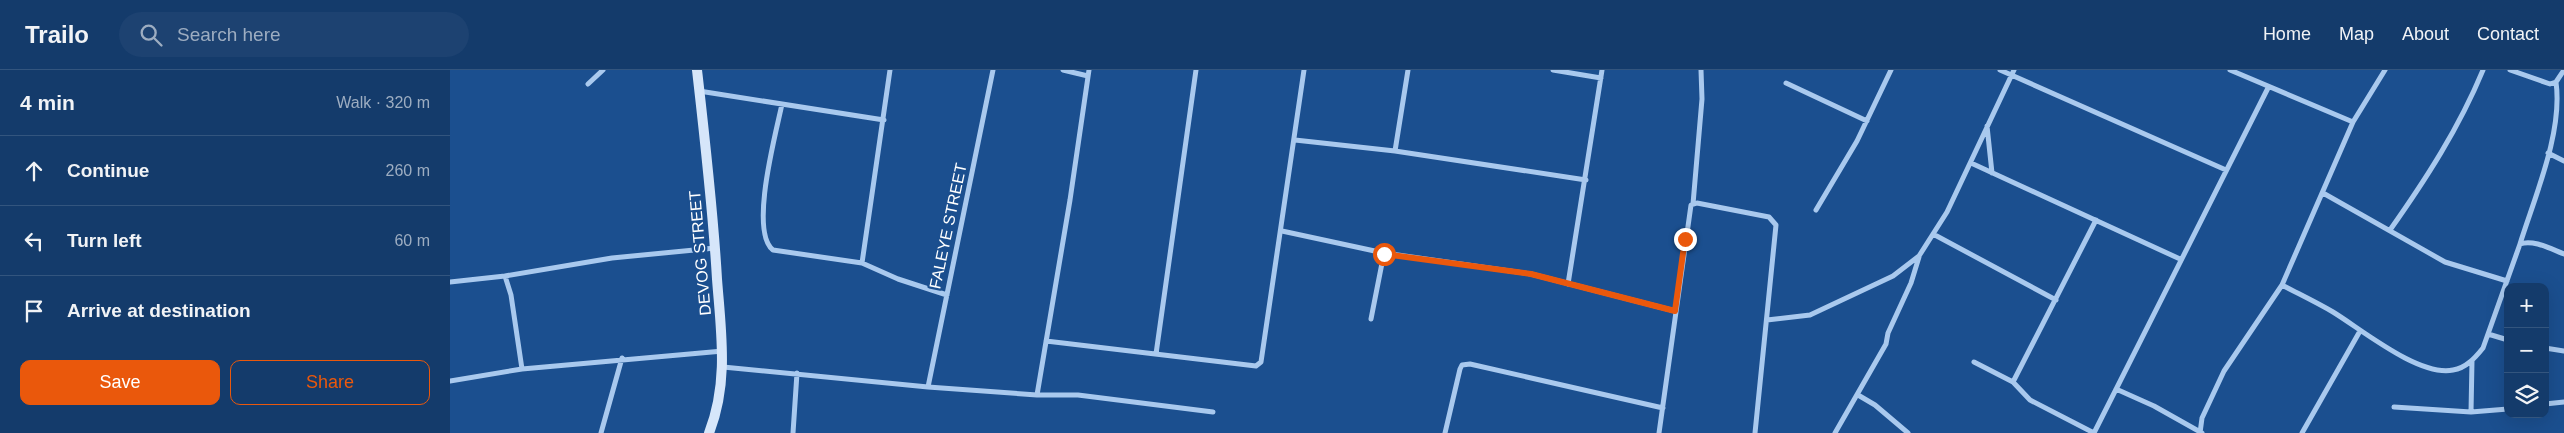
<!DOCTYPE html>
<html lang="en">
<head>
<meta charset="utf-8">
<style>
  :root { --surface:#143b6b; --page:#1d4271; --text:#f1f3f6; --muted:#9dadc1; --line:#33557e; --accent:#ea580c }
  body { margin:0; font-family:Arial,sans-serif; background:var(--page); color:var(--text) }
  .controls { position:absolute; right:15px; bottom:15px; display:grid; overflow:hidden; border-radius:10px; box-shadow:0 5px 20px #0002 }
  .controls button { width:45px; height:45px; display:grid; place-items:center; padding:0; border:0; border-bottom:1px solid var(--line); background:var(--surface); color:var(--text); font:25px sans-serif }
  .stop { position:absolute; width:15px; height:15px; margin:-11px; border:4px solid #ea580c; border-radius:50%; background:#fff }
  .stop.end { background:#ea580c; border-color:#fff; box-shadow:0 1px 5px #0008 }
  .list { margin:0; padding:0; list-style:none }
  h2 { display:flex; justify-content:space-between; align-items:center; height:65px; margin:0; padding:0 20px; font-size:21px }
  h2 small { font-size:16px; font-weight:400; color:var(--muted) }
  .list li { display:grid; grid-template-columns:32px 1fr auto; gap:15px; align-items:center; box-sizing:border-box; height:70px; padding:0 20px; border-top:1px solid var(--line) }
  .list b { display:block; font-size:19px; white-space:nowrap }
  .list em { font-size:16px; font-style:normal; color:var(--muted) }
  .actions { display:flex; gap:10px; padding:15px 20px }
  .actions a { flex:1; padding:11px 0; border:1px solid var(--accent); border-radius:10px; text-align:center; font-size:18px; color:var(--accent) }
  .actions .main { background:var(--accent); color:#fff }
  .icon { flex:none; width:28px; height:28px; fill:none; stroke:currentColor; stroke-width:2; stroke-linecap:round; stroke-linejoin:round }
  .map { position:relative; flex:none; width:2114px; height:363px; overflow:hidden }
  header { display:flex; align-items:center; gap:30px; box-sizing:border-box; height:70px; padding:0 25px; background:var(--surface); border-bottom:1px solid var(--line) }
  header strong { font-size:24px }
  nav { display:flex; gap:28px; margin-inline-start:auto; font-size:18px }
  .search { width:350px; height:45px; background:var(--page); display:flex; align-items:center; gap:12px; box-sizing:border-box; padding:0 18px; border-radius:28px; color:var(--muted); font-size:19px }
  main { display:flex }
  aside { flex:1; background:var(--surface) }
  .map>svg:first-child { display:block }
  .lines { fill:none; stroke-linecap:round; stroke-linejoin:round }
  .street { stroke:#a9c9ee; stroke-width:5 }
  .secondary { stroke:#d6e6fa; stroke-width:10 }
  .route { stroke:#ea580c; stroke-width:6 }
  .labels { text-anchor:middle; dominant-baseline:central; stroke-width:4.5; stroke-linejoin:round; paint-order:stroke }
  .street-label { font-size:16px; fill:#fff; stroke:#1b4f8f }
</style>
</head>
<body>
<header>
<strong>Trailo</strong>
<div class="search"><svg class="icon" aria-label="search" viewBox="0 0 24 24"><circle cx="10" cy="10" r="6"/><path d="M15 15l6 6"/></svg>Search here</div>
<nav><a>Home</a><a>Map</a><a>About</a><a>Contact</a></nav>
</header>
<main>
<aside>
<h2>4 min<small>Walk · 320 m</small></h2>
<ul class="list">
<li><svg class="icon" aria-label="ahead" viewBox="0 0 24 24"><path d="M12 20V5M6 11l6-6 6 6"/></svg><div><b>Continue</b></div><em>260 m</em></li>
<li><svg class="icon" aria-label="left" viewBox="0 0 24 24"><path d="M17 20v-9H6M10 6l-5 5 5 5"/></svg><div><b>Turn left</b></div><em>60 m</em></li>
<li><svg class="icon" aria-label="arrive" viewBox="0 0 24 24"><path d="M6 21V4h12l-3 4 3 4H6"/></svg><div><b>Arrive at destination</b></div></li>
</ul>
<div class="actions"><a class="main">Save</a><a>Share</a></div>
</aside>
<div class="map">
<svg width="2114" height="363" viewBox="0 0 2114 363">
  <rect width="100%" height="100%" fill="#1b4f8f"/>
  <g class="lines">
    <path class="street" d="M 613,0 L 638,6
      M 1103,0 L 1151,8
      M 1550,0 L 1776,100
      M 1780,0 L 1903,52
      M 2060,0 L 2100,14 L 2106,12 L 2114,0
      M 1336,13 L 1417,51
      M 138,14 L 153,0
      M 249,21 L 434,50
      M 332,34 C 326,63 299,161 323,180 L 412,193 L 448,209 L 497,225
      M 1537,56 L 1542,103
      M 845,70 L 945,81 L 1136,110
      M 945,81 L 958,0
      M 2098,83 L 2114,91
      M 1521,93 L 1730,189
      M 1873,123 L 1995,192 L 2057,211
      M 1243,134 L 1252,29 L 1251,0
      M 1366,140 L 1407,71 L 1441,0
      M 1940,160 C 1976,109 2009,58 2033,0
      M 832,161 L 934,183 L 1081,204 L 1225,241
      M 1483,164 L 1606,230
      M 2070,174 C 2085,126 2113,62 2106,12
      M 412,193 L 440,0
      M 55,206 L 162,188 L 265,178
      M 0,212 L 55,206 L 61,225 L 72,299
      M 1118,214 L 1152,0
      M 1832,215 C 1849,224 1866,232 1883,242 C 1911,259 1969,307 2003,300 C 2016,298 2025,288 2033,278 L 2070,174 C 2083,169 2101,179 2114,184
      M 921,249 L 934,183
      M 1317,250 L 1360,245 L 1443,206 L 1469,186 L 1497,142 L 1564,0
      M 2038,264 L 2058,270
      M 596,271 L 806,296 L 811,292 L 854,0
      M 2095,278 L 2114,281
      M 706,284 L 746,0
      M 1524,292 L 1563,312 L 1580,330 L 1644,363 L 1818,18
      M 273,297 L 478,317 L 587,325 L 628,325 L 763,342
      M 0,311 L 72,299 L 273,281
      M 1563,312 L 1646,150
      M 478,317 L 543,0
      M 1666,319 L 1704,336 L 1752,363
      M 587,325 L 620,130 L 639,0
      M 1408,325 L 1425,335 L 1458,363
      M 2095,334 L 2114,332
      M 1944,337 L 2021,342 L 2058,339
      M 2021,342 L 2022,291
      M 151,363 L 172,288
      M 343,363 L 347,303
      M 995,363 L 1010,299 L 1012,295 L 1020,294 L 1213,338
      M 1209,363 L 1241,135 L 1247,133 L 1319,147 L 1326,155 L 1305,363
      M 1385,363 L 1436,274 L 1438,263 L 1461,213 L 1469,187
      M 1750,363 L 1752,348 L 1774,301 L 1832,215 L 1903,52 L 1935,0
      M 1852,363 L 1910,261"/>
    <path class="secondary" d="M 247,0 C 255,70 263,139 267,209 C 271,262 279,312 259,363"/>
  </g>
  <g class="lines">
    <path class="route" d="M 934,184 L 1081,204 L 1225,241 L 1235,169"/>
  </g>
  <g class="labels">
    <g class="street-label">
      <text transform="translate(498 156) rotate(-78)">FALEYE STREET</text>
      <text transform="translate(250 183) rotate(-95)">DEVOG STREET</text>
    </g>
  </g>
</svg>
<div class="controls">
<button>+</button>
<button>−</button>
<button><svg class="icon" aria-label="layers" viewBox="0 0 24 24"><path d="M12 4l9 5-9 5-9-5zM3 14l9 5 9-5"/></svg></button>
</div>
<div class="stop" style="left:934px;top:184px"></div>
<div class="stop end" style="left:1235px;top:169px"></div>
</div>
</main>
</body>
</html>
